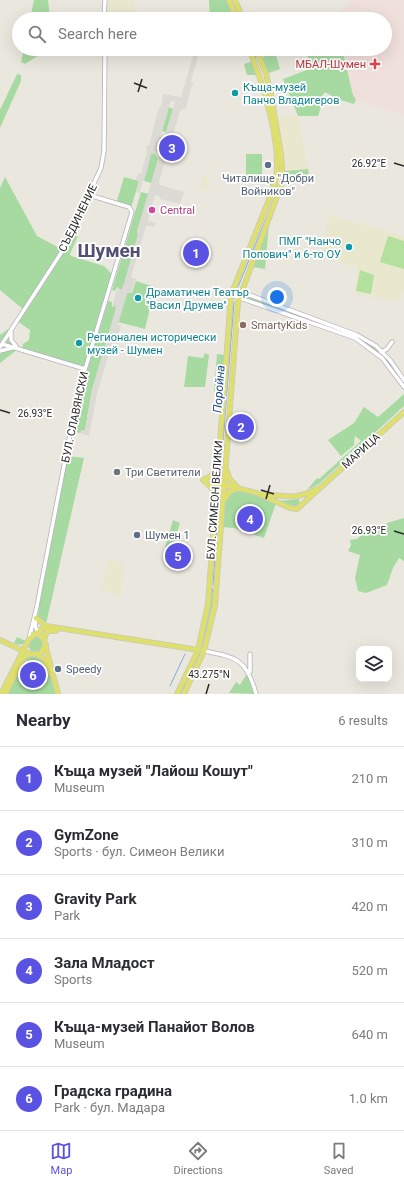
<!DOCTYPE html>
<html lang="en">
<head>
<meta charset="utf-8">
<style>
  :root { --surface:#fff; --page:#f7f7f7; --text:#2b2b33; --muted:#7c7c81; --line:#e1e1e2; --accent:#5952e3 }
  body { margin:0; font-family:Roboto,sans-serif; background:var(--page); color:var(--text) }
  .controls { position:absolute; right:12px; bottom:12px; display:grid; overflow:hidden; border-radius:8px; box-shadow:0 4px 16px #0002 }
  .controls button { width:36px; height:36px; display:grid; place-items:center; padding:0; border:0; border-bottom:1px solid var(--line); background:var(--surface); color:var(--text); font:20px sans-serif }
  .you { position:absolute; left:277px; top:297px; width:14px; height:14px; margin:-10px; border:3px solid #fff; border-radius:50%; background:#1a73e8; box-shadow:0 0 0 6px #1a73e833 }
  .badge { display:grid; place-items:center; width:26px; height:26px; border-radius:50%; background:var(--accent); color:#fff; font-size:13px; font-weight:700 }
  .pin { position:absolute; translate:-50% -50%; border:2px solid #fff; box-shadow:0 1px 4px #0006 }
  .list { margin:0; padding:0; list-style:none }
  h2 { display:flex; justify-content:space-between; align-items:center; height:52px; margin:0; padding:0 16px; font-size:17px }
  h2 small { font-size:13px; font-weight:400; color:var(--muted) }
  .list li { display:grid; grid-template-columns:26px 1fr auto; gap:12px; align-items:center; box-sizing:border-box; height:64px; padding:0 16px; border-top:1px solid var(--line) }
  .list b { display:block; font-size:15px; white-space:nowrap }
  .list p { margin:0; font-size:13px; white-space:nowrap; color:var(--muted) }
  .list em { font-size:13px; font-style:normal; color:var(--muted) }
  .icon { flex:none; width:22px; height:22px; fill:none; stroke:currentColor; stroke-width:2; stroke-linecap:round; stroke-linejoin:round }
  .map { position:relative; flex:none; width:404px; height:694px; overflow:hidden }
  .search { position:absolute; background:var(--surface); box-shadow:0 4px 16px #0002; left:12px; right:12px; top:12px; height:44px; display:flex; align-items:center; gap:10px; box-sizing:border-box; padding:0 14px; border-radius:22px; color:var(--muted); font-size:15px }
  .sheet { height:436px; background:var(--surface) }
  nav { display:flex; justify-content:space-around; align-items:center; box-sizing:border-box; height:56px; border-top:1px solid var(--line); background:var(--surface); font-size:11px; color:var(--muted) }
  nav a { display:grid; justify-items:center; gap:2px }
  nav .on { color:var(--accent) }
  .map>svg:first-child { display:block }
  .education { fill:#eae7cf }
  .medical { fill:#f0e0dc }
  .green { fill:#a7daa1 }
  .pitch { fill:#b4e09e }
  .plaza { fill:#dbdad4 }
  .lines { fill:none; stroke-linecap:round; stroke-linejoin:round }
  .stream { stroke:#7eaedf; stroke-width:1 }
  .minor-casing { stroke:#b2b1bc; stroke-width:5 }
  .major-casing { stroke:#c8c8c8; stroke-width:6 }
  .minor { stroke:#fff; stroke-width:3.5 }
  .major { stroke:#dfdf6e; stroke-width:4.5 }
  .ticks { fill:none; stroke:#2a2a2a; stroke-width:1.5 }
  .health-dot { fill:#e0444e; stroke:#fff; stroke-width:1.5 }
  .culture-dot { fill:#0f9aa8; stroke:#fff; stroke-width:1.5 }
  .service-dot { fill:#5c6f8a; stroke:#fff; stroke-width:1.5 }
  .hotel-dot { fill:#d1479c; stroke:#fff; stroke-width:1.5 }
  .education-dot { fill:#8d6e63; stroke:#fff; stroke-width:1.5 }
  .worship-dot { fill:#6b7280; stroke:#fff; stroke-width:1.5 }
  .labels { text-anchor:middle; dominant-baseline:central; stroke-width:3.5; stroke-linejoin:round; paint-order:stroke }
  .health-label { font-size:11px; fill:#be3a42; stroke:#fff; text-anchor:end }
  .culture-label { font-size:11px; fill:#0d838f; stroke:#fff; text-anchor:start }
  .service-label { font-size:11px; fill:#4e5e75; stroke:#fff; text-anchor:start }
  .hotel-label { font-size:11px; fill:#b23c85; stroke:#fff; text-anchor:start }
  .street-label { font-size:11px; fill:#2a2a2a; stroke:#fff }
  .education-label { font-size:11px; fill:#785e54; stroke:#fff; text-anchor:start }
  .worship-label { font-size:11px; fill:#5b616d; stroke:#fff; text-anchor:start }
  .water-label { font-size:12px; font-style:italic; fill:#1e4b8a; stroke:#fff }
  .town-label { font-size:19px; font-weight:bold; fill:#525075; stroke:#fff }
  .ticks-label { font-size:10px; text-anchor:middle; fill:#2a2a2a; stroke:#fff; stroke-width:3.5; stroke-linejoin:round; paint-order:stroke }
</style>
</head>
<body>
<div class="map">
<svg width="404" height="694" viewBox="0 0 404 694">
  <rect width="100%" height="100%" fill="#eae8de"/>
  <path class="education" d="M 105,0 L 135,0 L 133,19 L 105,19 Z
    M 298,116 L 308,169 L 283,171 L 275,118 Z
    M 204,175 L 208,176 L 207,181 L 209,183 L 207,191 L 200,190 Z
    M 329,215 L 404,236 L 404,290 L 399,302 L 354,294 L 359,268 L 320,257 Z
    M 108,560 L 123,562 L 121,596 L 101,590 Z"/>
  <path class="medical" d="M 352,0 L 404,1 L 404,115 L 356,100 L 353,95 L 342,49 L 385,49 L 385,19 L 334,19 Z"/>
  <path class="green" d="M 34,0 L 48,0 L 50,19 L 30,19 Z
    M 209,0 L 229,0 L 237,19 L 210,19 Z
    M 24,49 L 48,49 L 25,64 L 21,62 Z
    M 305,49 L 342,49 L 353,95 L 356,100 L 354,104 L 337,99 L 325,92 L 320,99 L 323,101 L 318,116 L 298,116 L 283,79 L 312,68 Z
    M 275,52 L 280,69 L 266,74 L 260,58 Z
    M 254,61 L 260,75 L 247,75 L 244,64 Z
    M 17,74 L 21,75 L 21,81 L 0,128 L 0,110 Z
    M 169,107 L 173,109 L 166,132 L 162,131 Z
    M 160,137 L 165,138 L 160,152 L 156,151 Z
    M 151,153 L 155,154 L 158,159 L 152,183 L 144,181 Z
    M 246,154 L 262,154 L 262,177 L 277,178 L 274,187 L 246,176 Z
    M 308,169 L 309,175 L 306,182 L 285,182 L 285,171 Z
    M 5,177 L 37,236 L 63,250 L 71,233 L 78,236 L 70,254 L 71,256 L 104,266 L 113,275 L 85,367 L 22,349 L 23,344 L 29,340 L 30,330 L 17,321 L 24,310 L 0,290 L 0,188 Z
    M 124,177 L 139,181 L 131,208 L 116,204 Z
    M 141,192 L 149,194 L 137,231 L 138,235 L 124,284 L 121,291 L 117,287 L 115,291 L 112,290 Z
    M 269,223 L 265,269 L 252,267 Z
    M 136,281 L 155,287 L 145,329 L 118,322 L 127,293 L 132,293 Z
    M 247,294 L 357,335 L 381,352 L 384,357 L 355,338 L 246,299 Z
    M 108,301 L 112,302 L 112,307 L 117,305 L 115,312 L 92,390 L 85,430 L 82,430 L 80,433 L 75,432 L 74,429 L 82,388 Z
    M 14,325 L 11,330 L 12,343 L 18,348 L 5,344 L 0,347 L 0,335 Z
    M 3,349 L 18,349 L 0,363 L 0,351 Z
    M 205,353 L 209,355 L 205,387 L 184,387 L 188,356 L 203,358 Z
    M 217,354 L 225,355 L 223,383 L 214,392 Z
    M 404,394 L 404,406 L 319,484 L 307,490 L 317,478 L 319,479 L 361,441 L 355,436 L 354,445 L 341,456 L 328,440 L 354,423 L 364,407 L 378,417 Z
    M 67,456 L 84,458 L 46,624 L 37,618 Z
    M 238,488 L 257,493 L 276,503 L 264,538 L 234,528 L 222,527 L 226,496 Z
    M 299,499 L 300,506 L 296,508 L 279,501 Z
    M 404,518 L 404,561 L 399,558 L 393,568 L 387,585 L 366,593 L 358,591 L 355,578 L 360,555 L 348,551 L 351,545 L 350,540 L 357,539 L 368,529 L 373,535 L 379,534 L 378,530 L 387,523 Z
    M 173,520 L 180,523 L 172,548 L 165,547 Z
    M 209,592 L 216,593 L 204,651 L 198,650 Z
    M 35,635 L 40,636 L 44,646 L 41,652 L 31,651 L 28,646 Z
    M 17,637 L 26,641 C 23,646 19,645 14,643 Z
    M 197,655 L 201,657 L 182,694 L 178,694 Z
    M 28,657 C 46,653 52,681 56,694 L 7,694 Z
    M 246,675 L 251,677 L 256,694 L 229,693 L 236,682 L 240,685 Z"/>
  <path class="pitch" d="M 388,236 L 404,241 L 404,269 L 380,262 Z
    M 360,270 L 374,275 L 371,294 L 356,291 Z"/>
  <path class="plaza" d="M 195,49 L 200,49 L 191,82 L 194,84 L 192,85 L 186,108 L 180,111 L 159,182 L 160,185 L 184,192 L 180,204 L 160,199 L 160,197 L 155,195 L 148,221 L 156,223 L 155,225 L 155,227 L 146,226 L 131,277 L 136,279 L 131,293 L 127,293 L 118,325 L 121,326 L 117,339 L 119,339 L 118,344 L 112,342 L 97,394 L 89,436 L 85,435 L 80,433 L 82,430 L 85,430 L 92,390 L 115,312 L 116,305 L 112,307 L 115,296 L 118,287 L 121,290 L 124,284 L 138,235 L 137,231 L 175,102 L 171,101 L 169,106 L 155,154 L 151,154 L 147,171 L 139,193 L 136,192 L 139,182 L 136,180 L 138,173 L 141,174 L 147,152 L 146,146 L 149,145 L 158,111 L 162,104 L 163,94 L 181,97 Z"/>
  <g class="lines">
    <path class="stream" d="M 236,12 L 239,19
      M 252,49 L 256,58
      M 238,287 L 273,201
      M 220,478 L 234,302
      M 213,585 L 219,493
      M 212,592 L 213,589
      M 170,686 L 185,654"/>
    <defs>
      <path id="minor" d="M 104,19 L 105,0
        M 230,291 L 247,294 L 357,335 L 376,346 L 390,360 L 404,380
        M 227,292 L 231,295 L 355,338 L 382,358 L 404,387
        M 11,332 L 11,340 L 16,346
        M 2,344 L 85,369
        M 0,347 L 63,250 L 101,168 L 104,151 L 105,49
        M 0,351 L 12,348
        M 381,352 L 387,349 L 392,342
        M 36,620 L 35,626 L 39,634
        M 29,639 L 37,606 L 78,393 L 132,212 L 129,207 L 89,195
        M 204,651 C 237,657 247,660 256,694
        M 250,654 L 250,672"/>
      <path id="major" d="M 229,0 L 237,19
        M 235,0 L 243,19
        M 217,483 L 257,493 L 290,508 L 297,509 L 404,412
        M 263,494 C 285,496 296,500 317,489
        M 215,496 L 211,487 L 203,480 L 211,476 L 216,468
        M 225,499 L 229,492 L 238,488 L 229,478 L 227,471
        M 36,618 L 46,626
        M 33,634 L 39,634 L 44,640 L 58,694
        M 0,640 L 30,654 L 40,654 L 46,645
        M 44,640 L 47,631 L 56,631
        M 38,655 L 44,659 L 51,674
        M 1,694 L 29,639 L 46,626 L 199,650
        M 5,694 L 24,657 L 30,654
        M 177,694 L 198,650 L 208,604 L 231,295 L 274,187 C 285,151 263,83 249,49
        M 184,694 L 204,651 L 215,605 L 238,302 L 283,180 L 281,154 L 271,95 L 266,74 L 256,49"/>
    </defs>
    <use href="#minor" class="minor-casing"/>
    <use href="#major" class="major-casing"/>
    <use href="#minor" class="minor"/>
    <use href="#major" class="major"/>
  </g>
  <path class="ticks" d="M 134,83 L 147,88M 138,92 L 142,79M 394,163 L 404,166M 0,410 L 10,413M 261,490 L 274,494M 266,499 L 270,485M 394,531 L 404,534M 206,694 L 209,684"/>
  <path class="health-dot" d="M373 58h4v4h4v4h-4v4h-4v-4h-4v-4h4z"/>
  <g class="culture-dot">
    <circle cx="235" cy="93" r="4"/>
    <circle cx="349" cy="247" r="4"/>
    <circle cx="138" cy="298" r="4"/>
    <circle cx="79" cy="343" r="4"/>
  </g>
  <g class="service-dot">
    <circle cx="268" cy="165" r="4"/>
    <circle cx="137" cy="535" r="4"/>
    <circle cx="58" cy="669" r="4"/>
  </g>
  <circle class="hotel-dot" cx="152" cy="210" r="4"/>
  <circle class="education-dot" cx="243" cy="325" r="4"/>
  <circle class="worship-dot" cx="117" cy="472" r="4"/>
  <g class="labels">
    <g class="health-label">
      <text x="366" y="64">МБАЛ-Шумен</text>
    </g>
    <g class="culture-label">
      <text x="243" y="87">Къща-музей<tspan x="243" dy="13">Панчо Владигеров</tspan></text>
      <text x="341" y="241" text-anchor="end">ПМГ "Нанчо<tspan x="341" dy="13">Попович" и 6-то ОУ</tspan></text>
      <text x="146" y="292">Драматичен Театър<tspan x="146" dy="13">"Васил Друмев"</tspan></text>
      <text x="87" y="337">Регионален исторически<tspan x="87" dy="13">музей - Шумен</tspan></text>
    </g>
    <g class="service-label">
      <text x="268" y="178" text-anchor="middle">Читалище "Добри<tspan x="268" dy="13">Войников"</tspan></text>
      <text x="145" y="535">Шумен 1</text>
      <text x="66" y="669">Speedy</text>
    </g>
    <g class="hotel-label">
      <text x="160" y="210">Central</text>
    </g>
    <g class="street-label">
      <text transform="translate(78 218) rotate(-64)">СЪЕДИНЕНИЕ</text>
      <text transform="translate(75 417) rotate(-78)">БУЛ. СЛАВЯНСКИ</text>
      <text transform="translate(361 451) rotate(-42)">МАРИЦА</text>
      <text transform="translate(215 500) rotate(-86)">БУЛ. СИМЕОН ВЕЛИКИ</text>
    </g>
    <g class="education-label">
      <text x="251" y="325">SmartyKids</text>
    </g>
    <g class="worship-label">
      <text x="125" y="472">Три Светители</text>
    </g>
    <g class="water-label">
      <text transform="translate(219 389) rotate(-86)">Поройна</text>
    </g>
    <g class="town-label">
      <text x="109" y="250">Шумен</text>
    </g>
  </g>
  <g class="ticks-label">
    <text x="369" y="167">26.92°E</text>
    <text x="35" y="417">26.93°E</text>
    <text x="369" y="534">26.93°E</text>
    <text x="209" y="678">43.275°N</text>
  </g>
</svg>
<div class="controls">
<button><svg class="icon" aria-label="layers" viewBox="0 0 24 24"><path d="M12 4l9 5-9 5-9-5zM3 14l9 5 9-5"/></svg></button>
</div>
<div class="you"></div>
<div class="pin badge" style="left:196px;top:253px">1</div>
<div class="pin badge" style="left:241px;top:427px">2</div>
<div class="pin badge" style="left:172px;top:148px">3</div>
<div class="pin badge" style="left:250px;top:519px">4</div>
<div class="pin badge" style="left:178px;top:556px">5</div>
<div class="pin badge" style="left:33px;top:675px">6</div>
<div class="search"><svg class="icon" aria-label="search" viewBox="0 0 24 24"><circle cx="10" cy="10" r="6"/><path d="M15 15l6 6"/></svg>Search here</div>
</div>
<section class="sheet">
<h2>Nearby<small>6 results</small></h2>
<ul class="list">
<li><span class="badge">1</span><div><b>Къща музей &quot;Лайош Кошут&quot;</b><p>Museum</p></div><em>210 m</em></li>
<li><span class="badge">2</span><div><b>GymZone</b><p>Sports · бул. Симеон Велики</p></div><em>310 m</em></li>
<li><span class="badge">3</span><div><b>Gravity Park</b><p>Park</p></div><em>420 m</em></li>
<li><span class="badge">4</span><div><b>Зала Младост</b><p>Sports</p></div><em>520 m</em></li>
<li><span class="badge">5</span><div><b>Къща-музей Панайот Волов</b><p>Museum</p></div><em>640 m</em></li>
<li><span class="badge">6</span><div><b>Градска градина</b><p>Park · бул. Мадара</p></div><em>1.0 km</em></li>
</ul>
</section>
<nav>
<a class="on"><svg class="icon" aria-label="map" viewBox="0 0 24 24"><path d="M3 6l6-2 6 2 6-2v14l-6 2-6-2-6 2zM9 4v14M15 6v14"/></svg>Map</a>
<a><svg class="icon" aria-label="directions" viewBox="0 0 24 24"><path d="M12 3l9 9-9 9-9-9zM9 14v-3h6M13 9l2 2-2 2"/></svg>Directions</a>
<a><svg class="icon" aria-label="saved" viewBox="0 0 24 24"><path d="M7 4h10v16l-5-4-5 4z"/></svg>Saved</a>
</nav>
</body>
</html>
